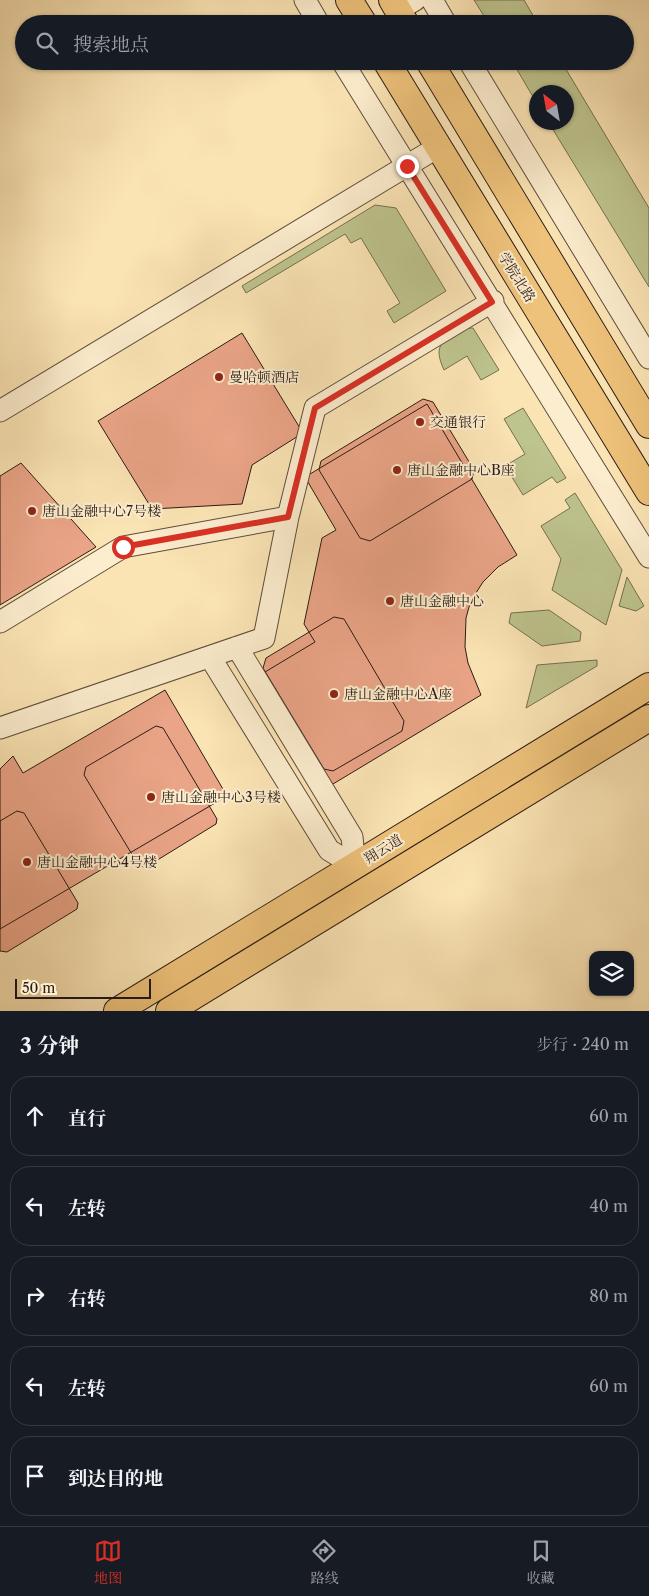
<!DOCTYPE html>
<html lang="zh">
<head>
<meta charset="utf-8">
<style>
  :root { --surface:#171b24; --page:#242831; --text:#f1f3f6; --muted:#9ea1a6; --line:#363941; --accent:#d93025 }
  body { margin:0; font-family:"Libre Caslon Text","Noto Serif SC",serif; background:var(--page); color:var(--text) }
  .controls { position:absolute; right:15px; bottom:15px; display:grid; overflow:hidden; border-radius:10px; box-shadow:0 1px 4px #0004 }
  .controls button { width:45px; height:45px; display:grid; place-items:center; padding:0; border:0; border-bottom:1px solid var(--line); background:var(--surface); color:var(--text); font:25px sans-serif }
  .compass { position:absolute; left:529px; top:85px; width:45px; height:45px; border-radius:50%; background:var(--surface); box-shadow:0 1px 4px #0004; rotate:329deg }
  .scale { position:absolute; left:15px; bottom:12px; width:136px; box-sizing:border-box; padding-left:5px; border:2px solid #2a1b14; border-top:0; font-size:14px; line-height:18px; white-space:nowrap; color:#2a1b14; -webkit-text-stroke:4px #fcedce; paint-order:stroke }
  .stop { position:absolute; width:15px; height:15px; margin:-11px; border:4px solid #d93025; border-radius:50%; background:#fff }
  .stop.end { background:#d93025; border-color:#fff; box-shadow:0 1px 5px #0008 }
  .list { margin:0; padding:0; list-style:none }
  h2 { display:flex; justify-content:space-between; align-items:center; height:65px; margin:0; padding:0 20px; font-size:21px }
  h2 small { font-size:16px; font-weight:400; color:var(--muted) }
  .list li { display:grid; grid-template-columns:32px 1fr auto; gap:15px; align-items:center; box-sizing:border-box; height:80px; margin:0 10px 10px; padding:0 10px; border:1px solid var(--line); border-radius:20px }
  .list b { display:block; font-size:19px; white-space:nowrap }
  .list em { font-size:16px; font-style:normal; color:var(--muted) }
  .icon { flex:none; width:28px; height:28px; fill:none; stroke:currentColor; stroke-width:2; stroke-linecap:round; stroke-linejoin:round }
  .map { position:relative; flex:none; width:649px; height:1011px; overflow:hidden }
  .search { position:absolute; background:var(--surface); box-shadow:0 1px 4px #0004; left:15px; right:15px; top:15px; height:55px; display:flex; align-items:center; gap:12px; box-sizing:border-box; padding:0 18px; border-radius:28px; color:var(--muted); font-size:19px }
  .sheet { height:515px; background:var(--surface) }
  nav { display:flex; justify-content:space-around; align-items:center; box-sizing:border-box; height:70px; border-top:1px solid var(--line); background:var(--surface); font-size:14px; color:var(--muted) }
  nav a { display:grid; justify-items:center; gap:2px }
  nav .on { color:var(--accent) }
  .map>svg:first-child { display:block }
  .green { fill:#bec48e; stroke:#747051 }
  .building { fill:#eaa487; stroke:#2a1b14 }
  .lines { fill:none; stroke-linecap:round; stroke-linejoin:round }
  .minor-casing { stroke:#5e4d3c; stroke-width:23 }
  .major-casing { stroke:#2a1b14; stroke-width:28 }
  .minor { stroke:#fcedce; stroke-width:21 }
  .major { stroke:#eec27a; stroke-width:26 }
  .route { stroke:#d93025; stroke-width:6 }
  .poi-dot { fill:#8f2418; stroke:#fcedce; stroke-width:2 }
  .labels { text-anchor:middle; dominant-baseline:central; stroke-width:4; stroke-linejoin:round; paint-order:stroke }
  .street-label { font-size:14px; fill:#2a1b14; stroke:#fcedce }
  .poi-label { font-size:14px; fill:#2a1b14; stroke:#fcedce; text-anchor:start }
</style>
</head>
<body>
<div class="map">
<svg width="649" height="1011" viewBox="0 0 649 1011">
  <rect width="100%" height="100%" fill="#fbe4b4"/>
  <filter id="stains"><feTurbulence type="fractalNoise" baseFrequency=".004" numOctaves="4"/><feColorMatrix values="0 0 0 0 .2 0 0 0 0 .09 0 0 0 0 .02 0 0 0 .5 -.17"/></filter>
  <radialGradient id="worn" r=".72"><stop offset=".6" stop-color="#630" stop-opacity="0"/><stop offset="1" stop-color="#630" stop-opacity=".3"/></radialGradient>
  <path class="green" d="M 474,0 L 524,0 L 538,24 L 489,24 Z
    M 512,61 L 561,61 L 649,208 L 649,287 L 549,123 L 566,122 L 566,92 L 536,92 L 536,102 Z
    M 375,205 L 396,208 L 446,291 L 394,323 L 387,311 L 400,303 L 361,238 L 351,243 L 345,234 L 246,293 L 242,286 Z
    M 465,328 L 473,328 L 499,370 L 481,380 L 467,356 L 444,370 C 432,344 443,340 465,328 Z
    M 523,408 L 566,478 L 557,483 L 552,477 L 523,495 L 505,466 L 525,454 L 504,419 Z
    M 575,493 L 622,570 L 606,625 L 552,590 L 561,559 L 541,526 L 570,508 L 565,500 Z
    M 627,577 L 644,606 L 636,611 L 619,606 Z
    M 549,610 L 581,632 L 580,641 L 542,646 L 509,623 L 511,613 Z
    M 597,660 L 597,666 L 526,708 L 537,665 Z"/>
  <path class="building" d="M 242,333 L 303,433 L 252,465 L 242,504 L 152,509 L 98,421 Z
    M 423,399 L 433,402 L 474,470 L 472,479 L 370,541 L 360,538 L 319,470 L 321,461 Z
    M 427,404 L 517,555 L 498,567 L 483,582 L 474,596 L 469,607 L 466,618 L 465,647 L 468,663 L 481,695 L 328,787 L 260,675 L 315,642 L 304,624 L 322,538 L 336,530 L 305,477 Z
    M 21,463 L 96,547 L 0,605 L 0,476 Z
    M 334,617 L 344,619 L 404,721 L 402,731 L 333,771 L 324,769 L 263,668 L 266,658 Z
    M 165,690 L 227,796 L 0,929 L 0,769 L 13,756 L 23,773 Z
    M 156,726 L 163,728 L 217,819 L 216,824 L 146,867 L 139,866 L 84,775 L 86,767 Z
    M 17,811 L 24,813 L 78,903 L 77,909 L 7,952 L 0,951 L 0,821 Z"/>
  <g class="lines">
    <defs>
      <path id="minor" d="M 305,0 L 319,24
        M 432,0 L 446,24
        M 398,10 L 415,0
        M 342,61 L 649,557
        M 469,61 L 649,358
        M 0,411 L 438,147
        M 0,622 L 123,547 L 288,517
        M 237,647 L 352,837 L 355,866
        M 210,657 L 329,850 L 355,866
        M 0,728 L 264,638 L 288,517 L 315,408 L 493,301"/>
      <path id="major" d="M 349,0 L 364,24
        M 392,0 L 406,24
        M 386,61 L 649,492
        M 429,61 L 649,425
        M 117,1011 L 649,686
        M 169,1011 L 649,718"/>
    </defs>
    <use href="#minor" class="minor-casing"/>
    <use href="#major" class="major-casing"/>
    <use href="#minor" class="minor"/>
    <use href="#major" class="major"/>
  </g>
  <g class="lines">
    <path class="route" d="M 123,547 L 288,517 L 315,408 L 492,302 L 407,166"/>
  </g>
  <g class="poi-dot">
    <circle cx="219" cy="377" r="5"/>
    <circle cx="420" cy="422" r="5"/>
    <circle cx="397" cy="470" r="5"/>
    <circle cx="32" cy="511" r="5"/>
    <circle cx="390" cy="601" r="5"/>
    <circle cx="334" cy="694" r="5"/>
    <circle cx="151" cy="797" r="5"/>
    <circle cx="27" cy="862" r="5"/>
  </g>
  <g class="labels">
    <g class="street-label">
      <text transform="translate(517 277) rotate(58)">学院北路</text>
      <text transform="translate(383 849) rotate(-32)">翔云道</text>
    </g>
    <g class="poi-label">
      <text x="229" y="377">曼哈顿酒店</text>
      <text x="430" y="422">交通银行</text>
      <text x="407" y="470">唐山金融中心B座</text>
      <text x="42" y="511">唐山金融中心7号楼</text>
      <text x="400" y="601">唐山金融中心</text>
      <text x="344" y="694">唐山金融中心A座</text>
      <text x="161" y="797">唐山金融中心3号楼</text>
      <text x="37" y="862">唐山金融中心4号楼</text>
    </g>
  </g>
  <rect width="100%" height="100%" filter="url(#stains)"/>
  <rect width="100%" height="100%" fill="url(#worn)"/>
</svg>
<div class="controls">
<button><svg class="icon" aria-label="layers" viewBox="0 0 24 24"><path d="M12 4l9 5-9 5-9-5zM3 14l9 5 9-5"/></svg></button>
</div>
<svg class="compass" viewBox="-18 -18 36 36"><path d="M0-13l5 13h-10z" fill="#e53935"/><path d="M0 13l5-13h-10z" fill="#9ea1a6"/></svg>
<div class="scale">50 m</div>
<div class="stop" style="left:123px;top:547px"></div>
<div class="stop end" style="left:407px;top:166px"></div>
<div class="search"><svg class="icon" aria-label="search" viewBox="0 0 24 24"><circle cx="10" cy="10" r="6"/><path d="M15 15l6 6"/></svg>搜索地点</div>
</div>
<section class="sheet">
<h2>3 分钟<small>步行 · 240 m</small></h2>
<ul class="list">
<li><svg class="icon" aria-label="ahead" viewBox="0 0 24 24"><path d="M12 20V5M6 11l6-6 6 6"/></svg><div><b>直行</b></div><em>60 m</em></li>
<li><svg class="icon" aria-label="left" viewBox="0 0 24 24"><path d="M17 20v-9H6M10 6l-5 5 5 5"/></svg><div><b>左转</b></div><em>40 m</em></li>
<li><svg class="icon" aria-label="right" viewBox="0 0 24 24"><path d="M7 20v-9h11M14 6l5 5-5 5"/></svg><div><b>右转</b></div><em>80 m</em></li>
<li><svg class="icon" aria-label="left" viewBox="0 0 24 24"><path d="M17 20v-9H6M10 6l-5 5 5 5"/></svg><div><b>左转</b></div><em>60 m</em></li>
<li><svg class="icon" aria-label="arrive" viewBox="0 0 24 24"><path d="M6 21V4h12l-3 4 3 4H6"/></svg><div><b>到达目的地</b></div></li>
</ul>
</section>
<nav>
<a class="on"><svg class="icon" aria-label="map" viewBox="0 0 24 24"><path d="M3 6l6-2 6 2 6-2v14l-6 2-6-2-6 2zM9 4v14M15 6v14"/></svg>地图</a>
<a><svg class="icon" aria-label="directions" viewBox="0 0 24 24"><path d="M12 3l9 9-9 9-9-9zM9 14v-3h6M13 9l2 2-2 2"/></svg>路线</a>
<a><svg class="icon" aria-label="saved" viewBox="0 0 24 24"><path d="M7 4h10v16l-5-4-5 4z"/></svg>收藏</a>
</nav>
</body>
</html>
